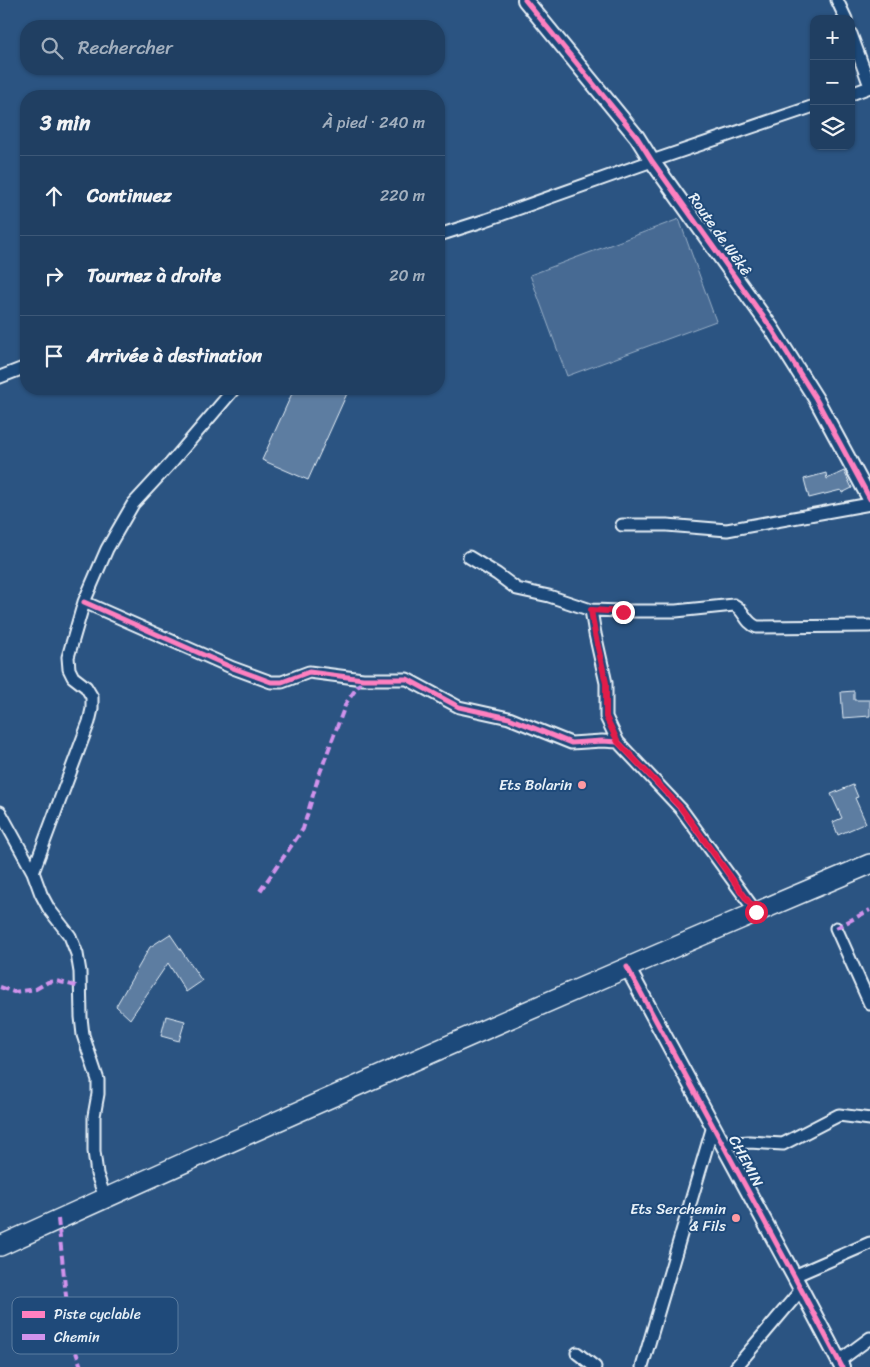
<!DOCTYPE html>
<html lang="fr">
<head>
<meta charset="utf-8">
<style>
  :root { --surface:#203f62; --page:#2d4a6b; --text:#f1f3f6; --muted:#a2afbe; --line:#3d5877 }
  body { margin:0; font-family:Sriracha,sans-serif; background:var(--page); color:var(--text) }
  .controls { position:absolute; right:15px; top:15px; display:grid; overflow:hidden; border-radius:10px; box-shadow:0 1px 4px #0004 }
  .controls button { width:45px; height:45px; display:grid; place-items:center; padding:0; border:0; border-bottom:1px solid var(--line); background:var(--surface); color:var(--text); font:25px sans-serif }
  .stop { position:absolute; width:15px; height:15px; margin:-11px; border:4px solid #e11d48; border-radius:50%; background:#fff }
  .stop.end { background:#e11d48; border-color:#fff; box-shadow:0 1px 5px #0008 }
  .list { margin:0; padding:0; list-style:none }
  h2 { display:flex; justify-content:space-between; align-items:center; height:65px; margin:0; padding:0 20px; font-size:21px }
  h2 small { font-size:16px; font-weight:400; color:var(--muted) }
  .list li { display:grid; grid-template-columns:32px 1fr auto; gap:15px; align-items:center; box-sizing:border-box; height:80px; padding:0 20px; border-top:1px solid var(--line) }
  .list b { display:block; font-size:19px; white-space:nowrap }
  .list em { font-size:16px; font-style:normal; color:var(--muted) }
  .icon { flex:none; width:28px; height:28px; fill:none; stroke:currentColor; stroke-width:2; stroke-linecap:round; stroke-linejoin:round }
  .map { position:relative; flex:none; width:870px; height:1367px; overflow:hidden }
  .search { position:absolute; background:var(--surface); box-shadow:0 1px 4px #0004; left:20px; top:20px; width:425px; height:55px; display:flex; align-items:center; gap:12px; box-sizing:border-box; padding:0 18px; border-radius:20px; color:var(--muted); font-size:19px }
  .panel { position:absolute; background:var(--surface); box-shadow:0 1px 4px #0004; left:20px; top:90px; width:425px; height:305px; border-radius:20px }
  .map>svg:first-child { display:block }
  .green { fill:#476b93; stroke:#98aec6 }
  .building { fill:#5d7da1; stroke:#e8f1f8 }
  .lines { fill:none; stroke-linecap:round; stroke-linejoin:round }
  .minor-casing { stroke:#e8f1f8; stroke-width:15 }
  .tertiary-casing { stroke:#e8f1f8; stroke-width:18 }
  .trunk-casing { stroke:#e8f1f8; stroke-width:22 }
  .minor { stroke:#1f4a7a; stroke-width:11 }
  .tertiary { stroke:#1f4a7a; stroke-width:14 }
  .trunk { stroke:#1f4a7a; stroke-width:19 }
  .quiet { stroke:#d193ec; stroke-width:4; stroke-dasharray:8 4; stroke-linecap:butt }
  .cycleway-casing { stroke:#1f4a7a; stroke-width:8 }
  .cycleway { stroke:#ff80c0; stroke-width:5 }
  .route { stroke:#e11d48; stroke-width:6 }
  .poi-dot { fill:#ff9aa2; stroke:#1f4a7a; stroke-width:2 }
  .labels { text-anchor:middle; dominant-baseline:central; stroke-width:4; stroke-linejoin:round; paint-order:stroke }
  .street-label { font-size:15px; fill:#e8f1f8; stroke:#1f4a7a }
  .poi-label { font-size:15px; fill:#e8f1f8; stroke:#1f4a7a; text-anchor:end }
  .key { fill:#1f4a7a; stroke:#5b7ca0; stroke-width:1 }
  .key-label { font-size:14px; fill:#e8f1f8 }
</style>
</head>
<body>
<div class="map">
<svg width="870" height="1367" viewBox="0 0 870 1367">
  <rect width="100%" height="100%" fill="#2b5482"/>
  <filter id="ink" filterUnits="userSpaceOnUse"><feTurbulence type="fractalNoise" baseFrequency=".02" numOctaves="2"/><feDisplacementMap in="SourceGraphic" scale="10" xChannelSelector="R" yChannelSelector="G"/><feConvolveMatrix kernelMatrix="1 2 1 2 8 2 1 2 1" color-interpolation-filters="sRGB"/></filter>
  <g filter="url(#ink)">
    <path class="green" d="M 679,219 L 716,321 L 567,376 L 530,275 Z"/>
    <path class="building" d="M 294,389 L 349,389 L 308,480 L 262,460 Z
      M 844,471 L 852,488 L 842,493 L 841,490 L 809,498 L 804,479 L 826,473 L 827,479 Z
      M 854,691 L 854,700 L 870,700 L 870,716 L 843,718 L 841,692 Z
      M 853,785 L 858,797 L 855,798 L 866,823 L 838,835 L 833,822 L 842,818 L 831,794 Z
      M 170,934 L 202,981 L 186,992 L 168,963 L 130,1019 L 116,1006 L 150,947 Z
      M 166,1016 L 185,1021 L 179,1041 L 161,1036 Z"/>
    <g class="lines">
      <defs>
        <path id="minor" d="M 837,0 L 846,19
          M 851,34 L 870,86
          M 851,94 L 870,87
          M 439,235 L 486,220 L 652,161 L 814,106
          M 0,377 L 26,367
          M 622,525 L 667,525 L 727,530 L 870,504
          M 469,557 L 497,574 L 517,589 L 549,596 L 591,610 L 623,611 L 676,611 L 734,605 C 745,610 744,622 757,627 L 870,626
          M 84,602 L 233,668 L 271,682 L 282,682 L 309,672 L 363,679 L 407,679 L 459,707 L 509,718 L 571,743 L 602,741 L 618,742 L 681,809 L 756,912
          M 591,610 L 595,634 L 606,683 L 606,717 L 618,742
          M 0,812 L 33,872 L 41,894 L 49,909 L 70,936 L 77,954 L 80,972 L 81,1017 L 83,1035 L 98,1080 L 98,1094 L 94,1116 L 94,1151 L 97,1174 L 105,1198
          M 33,872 L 89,722 L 92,709 L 92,697 L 86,687 L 73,677 L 69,669 L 68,657 L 84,602 L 107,549 L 133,504 L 170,464 L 234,389
          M 836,928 L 870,1004
          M 723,1144 L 749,1142 L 783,1144 L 839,1115 L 870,1119
          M 794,1276 L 870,1243
          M 577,1353 L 595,1367
          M 839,1361 L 870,1338
          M 642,1367 L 713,1126
          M 736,1367 L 801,1290"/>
        <path id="tertiary" d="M 525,0 L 637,137 L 652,161 L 772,329 L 816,399 L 870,499
          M 627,967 L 794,1276 L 842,1367"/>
        <path id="trunk" d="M 0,1246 C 288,1115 578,987 870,864"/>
      </defs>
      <use href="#minor" class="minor-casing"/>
      <use href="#tertiary" class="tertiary-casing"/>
      <use href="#trunk" class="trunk-casing"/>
      <use href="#minor" class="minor"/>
      <use href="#tertiary" class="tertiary"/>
      <use href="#trunk" class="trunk"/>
      <path class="quiet" d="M 260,891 L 303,829 L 318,778 L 346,703 L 363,679
        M 836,928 L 870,910
        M 0,987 L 14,992 L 36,989 L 48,982 L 56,981 L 80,987
        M 58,1219 L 70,1334 L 81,1367"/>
      <defs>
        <path id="cycleway" d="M 525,0 L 637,137 L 652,161 L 772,329 L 816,399 L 870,499
          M 84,602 L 233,668 L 271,682 L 282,682 L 309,672 L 363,679 L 407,679 L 459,707 L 509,718 L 571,743 L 602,741 L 618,742 L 681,809 L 756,912
          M 627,967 L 794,1276 L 842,1367"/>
      </defs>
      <use href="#cycleway" class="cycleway-casing"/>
      <use href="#cycleway" class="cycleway"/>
    </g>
  </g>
  <g class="lines" filter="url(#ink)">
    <path class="route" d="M 623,612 L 591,610 L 595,634 L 606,683 L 606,717 L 618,742 L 681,808 L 756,912"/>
  </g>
  <g class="poi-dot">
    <circle cx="582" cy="785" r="5"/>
    <circle cx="736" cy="1218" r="5"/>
  </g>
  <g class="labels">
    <g class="street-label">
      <text transform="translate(720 234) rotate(55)">Route de Wêkê</text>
      <text transform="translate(746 1161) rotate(62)">CHEMIN</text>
    </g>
    <g class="poi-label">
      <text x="572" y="785">Ets Bolarin</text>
      <text x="726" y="1209">Ets Serchemin<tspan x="726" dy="17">&amp; Fils</tspan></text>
    </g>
  </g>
  <rect x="12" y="1297" width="166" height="57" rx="8" class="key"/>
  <rect x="22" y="1311" width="23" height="7" fill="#ff80c0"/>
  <rect x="22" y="1334" width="23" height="6" fill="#d193ec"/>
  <g class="key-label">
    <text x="54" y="1319">Piste cyclable</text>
    <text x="54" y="1342">Chemin</text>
  </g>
</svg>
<div class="controls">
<button>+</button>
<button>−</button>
<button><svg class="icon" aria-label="layers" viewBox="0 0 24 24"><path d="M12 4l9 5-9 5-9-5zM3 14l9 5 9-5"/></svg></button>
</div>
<div class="stop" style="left:756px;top:912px"></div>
<div class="stop end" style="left:623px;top:612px"></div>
<div class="search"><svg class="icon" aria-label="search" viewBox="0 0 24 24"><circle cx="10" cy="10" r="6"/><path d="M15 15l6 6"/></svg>Rechercher</div>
<section class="panel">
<h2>3 min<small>À pied · 240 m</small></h2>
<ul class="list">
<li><svg class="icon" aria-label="ahead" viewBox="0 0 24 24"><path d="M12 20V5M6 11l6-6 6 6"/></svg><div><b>Continuez</b></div><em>220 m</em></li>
<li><svg class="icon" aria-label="right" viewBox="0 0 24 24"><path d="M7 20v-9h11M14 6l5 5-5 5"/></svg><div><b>Tournez à droite</b></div><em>20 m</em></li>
<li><svg class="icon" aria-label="arrive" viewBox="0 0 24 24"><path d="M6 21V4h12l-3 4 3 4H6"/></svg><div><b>Arrivée à destination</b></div></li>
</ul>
</section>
</div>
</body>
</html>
